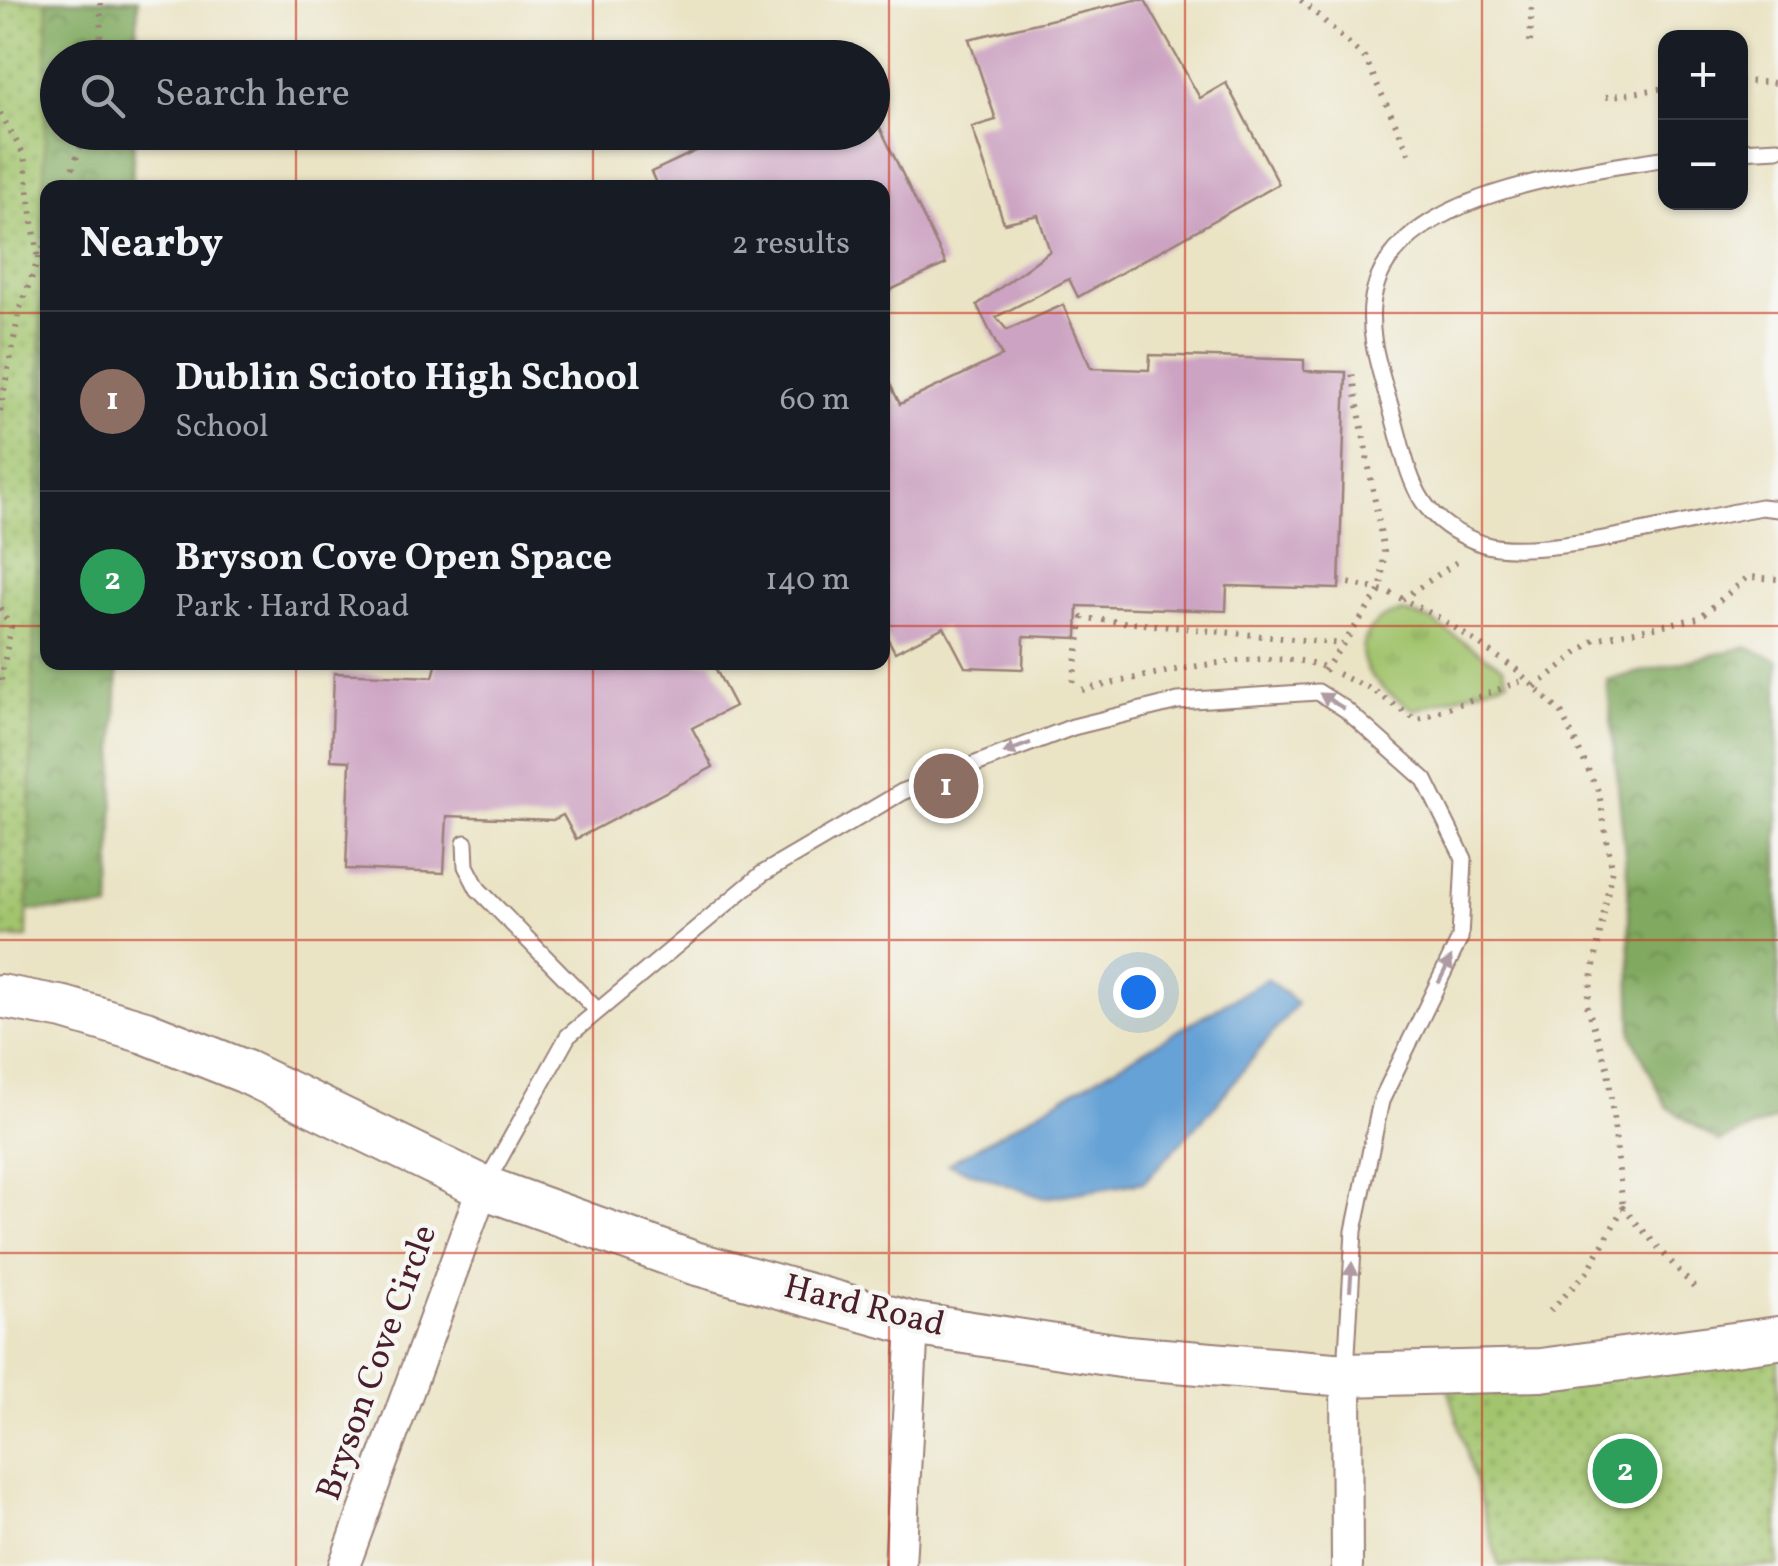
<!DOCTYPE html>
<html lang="en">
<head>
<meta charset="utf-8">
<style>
  :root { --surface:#171b24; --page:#20242c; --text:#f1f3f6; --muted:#9ea1a6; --line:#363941; --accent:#b45309 }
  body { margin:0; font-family:Vollkorn,serif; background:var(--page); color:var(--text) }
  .controls { position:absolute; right:30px; top:30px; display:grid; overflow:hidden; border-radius:20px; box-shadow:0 2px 8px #0004 }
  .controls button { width:90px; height:90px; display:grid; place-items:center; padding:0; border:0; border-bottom:2px solid var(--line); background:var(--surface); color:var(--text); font:50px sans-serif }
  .you { position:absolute; left:1138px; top:992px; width:35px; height:35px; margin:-25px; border:8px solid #fff; border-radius:50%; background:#1a73e8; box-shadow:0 0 0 15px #1a73e833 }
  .badge { display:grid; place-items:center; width:65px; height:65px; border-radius:50%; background:var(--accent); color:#fff; font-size:32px; font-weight:700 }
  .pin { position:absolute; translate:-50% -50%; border:5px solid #fff; box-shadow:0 2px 10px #0006 }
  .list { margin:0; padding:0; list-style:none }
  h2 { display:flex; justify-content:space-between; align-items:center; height:130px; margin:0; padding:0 40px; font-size:42px }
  h2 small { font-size:32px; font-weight:400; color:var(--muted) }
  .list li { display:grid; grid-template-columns:65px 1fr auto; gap:30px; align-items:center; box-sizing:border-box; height:180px; padding:0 40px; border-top:2px solid var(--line) }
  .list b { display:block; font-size:38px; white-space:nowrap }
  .list p { margin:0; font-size:32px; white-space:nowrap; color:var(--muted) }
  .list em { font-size:32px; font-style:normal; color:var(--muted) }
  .icon { flex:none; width:55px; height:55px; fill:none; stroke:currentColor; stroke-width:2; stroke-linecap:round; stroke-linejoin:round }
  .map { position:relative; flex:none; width:1778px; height:1566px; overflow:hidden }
  .search { position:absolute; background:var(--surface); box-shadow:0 2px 8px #0004; left:40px; top:40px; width:850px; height:110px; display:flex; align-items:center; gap:25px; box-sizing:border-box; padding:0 35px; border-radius:55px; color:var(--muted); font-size:38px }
  .panel { position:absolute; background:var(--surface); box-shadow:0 2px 8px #0004; left:40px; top:180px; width:850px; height:490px; border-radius:20px }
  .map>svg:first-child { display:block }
  .grass { fill:url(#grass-tufts); stroke:#76724c; stroke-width:2.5 }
  .forest { fill:url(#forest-crowns); stroke:#666446; stroke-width:2.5 }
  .park { fill:url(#park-dots); stroke:#76724c; stroke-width:2.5 }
  .water { fill:#66a2d6; stroke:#586080; stroke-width:2.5 }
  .building { fill:#cca3c2 }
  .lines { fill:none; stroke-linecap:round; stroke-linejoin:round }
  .lane-casing { stroke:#9a8178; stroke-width:19 }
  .street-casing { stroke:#9a8178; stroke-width:34 }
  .secondary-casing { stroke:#9a8178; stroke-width:46 }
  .path { stroke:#9a8178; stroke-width:6; stroke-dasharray:2.5 8; stroke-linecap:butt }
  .lane { stroke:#fff; stroke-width:15 }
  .street { stroke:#fff; stroke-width:30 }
  .secondary { stroke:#fff; stroke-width:42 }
  .oneway { fill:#ae9aa0 }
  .grid { fill:none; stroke:#c8321e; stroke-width:2.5; stroke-opacity:0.55 }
  .labels { text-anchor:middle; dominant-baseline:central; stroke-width:9; stroke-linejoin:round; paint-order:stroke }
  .street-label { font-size:35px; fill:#4a1f2b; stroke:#f6f6f2 }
</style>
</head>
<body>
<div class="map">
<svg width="1778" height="1566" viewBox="0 0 1778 1566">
  <defs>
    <pattern id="grass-tufts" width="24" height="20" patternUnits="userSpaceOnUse" patternTransform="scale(2.5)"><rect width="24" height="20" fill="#a2c46d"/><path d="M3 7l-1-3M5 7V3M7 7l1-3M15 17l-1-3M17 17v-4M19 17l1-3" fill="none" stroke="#869f5a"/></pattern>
    <pattern id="forest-crowns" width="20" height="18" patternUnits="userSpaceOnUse" patternTransform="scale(2.5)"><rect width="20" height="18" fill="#81aa60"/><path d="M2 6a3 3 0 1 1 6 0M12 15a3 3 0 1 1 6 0" fill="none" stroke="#6c8a4f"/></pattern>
    <pattern id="park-dots" width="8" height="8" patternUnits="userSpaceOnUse" patternTransform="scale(2.5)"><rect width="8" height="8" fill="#a2c46d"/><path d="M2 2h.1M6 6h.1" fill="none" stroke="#869f5a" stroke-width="1.8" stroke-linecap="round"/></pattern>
  </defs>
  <rect width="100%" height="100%" fill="#f6f6f2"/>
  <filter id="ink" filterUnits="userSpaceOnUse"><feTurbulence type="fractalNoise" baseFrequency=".01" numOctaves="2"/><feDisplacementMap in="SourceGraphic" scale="20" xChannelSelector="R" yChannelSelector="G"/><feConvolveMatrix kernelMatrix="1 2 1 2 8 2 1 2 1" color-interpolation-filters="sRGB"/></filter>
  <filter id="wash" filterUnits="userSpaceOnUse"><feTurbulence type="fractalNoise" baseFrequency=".0048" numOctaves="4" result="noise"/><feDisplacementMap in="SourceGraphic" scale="40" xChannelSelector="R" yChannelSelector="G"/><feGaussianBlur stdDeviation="2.25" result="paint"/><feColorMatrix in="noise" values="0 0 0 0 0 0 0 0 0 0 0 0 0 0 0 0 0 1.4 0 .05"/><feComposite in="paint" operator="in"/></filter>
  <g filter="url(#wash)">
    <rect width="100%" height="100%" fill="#eae3c4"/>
    <path class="grass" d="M 1403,612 L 1430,620 L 1503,667 L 1508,680 L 1414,710 C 1399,700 1381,690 1370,674 C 1350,644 1372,615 1403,612 Z"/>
    <path class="forest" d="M 0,0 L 138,0 L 136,57 L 58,58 L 58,132 L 134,133 L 132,187 L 48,188 L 48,662 L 118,663 L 110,909 L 0,911 Z
      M 1746,647 L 1778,660 L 1778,1118 L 1719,1142 L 1666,1106 L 1632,1035 L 1628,882 L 1607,680 Z"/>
    <path class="park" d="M 0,0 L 48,0 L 27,938 L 0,938 Z
      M 1778,1338 L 1778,1566 L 1499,1566 L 1445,1376 Z"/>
    <path class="water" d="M 1267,979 L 1297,1003 L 1213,1108 L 1144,1182 L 1044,1198 L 948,1164 Z"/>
    <g id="blocks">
      <path class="building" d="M 1135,0 L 1145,0 L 1200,98 L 1226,83 L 1279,184 L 1078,297 L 1069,279 L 996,317 L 1007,330 L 1063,305 L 1091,368 L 1149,370 L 1150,355 L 1304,360 L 1304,371 L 1346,372 L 1339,589 L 1227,586 L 1226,611 L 1078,606 L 1077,638 L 1024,636 L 1023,669 L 965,667 L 944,627 L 895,652 L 882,628 L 882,368 L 900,404 L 1002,356 L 977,305 L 1050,251 L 1038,215 L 1004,223 L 972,127 L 996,120 L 969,39 Z
        M 872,111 L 946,264 L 882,294 L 882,188 L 658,188 L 651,172 L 736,132 L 872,132 Z
        M 437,662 L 712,662 L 735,706 L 692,728 L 713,767 L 576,839 L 563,815 L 553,820 L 447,816 L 444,873 L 346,869 L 350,761 L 331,760 L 334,673 L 433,677 Z"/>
    </g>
  </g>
  <g filter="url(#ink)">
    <use href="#blocks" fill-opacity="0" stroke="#9a8178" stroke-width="2.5"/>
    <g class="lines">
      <defs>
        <path id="lane" d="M 1740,151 L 1778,149
          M 1666,158 C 1581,173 1401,191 1375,289 C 1363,332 1384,381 1395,423 C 1411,482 1417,521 1483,544 C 1537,562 1698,518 1761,507 L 1778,509
          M 465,843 L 466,866 L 478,889 L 598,1011
          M 485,1185 L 568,1036 L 762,874 L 902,792 L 1073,727 L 1178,701 L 1318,692 L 1345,709 L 1425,780 L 1464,859 L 1460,938 L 1381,1101 L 1354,1231 L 1346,1371"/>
        <path id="street" d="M 1346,1375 L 1347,1566
          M 344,1566 L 483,1187
          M 900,1566 L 913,1324"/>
        <path id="secondary" d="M 0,996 L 64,1008 L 145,1032 L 246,1072 L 483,1187 L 694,1263 L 913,1324 L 1127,1357 L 1346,1375 L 1541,1370 L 1778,1338"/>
      </defs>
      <use href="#lane" class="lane-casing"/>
      <use href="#street" class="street-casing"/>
      <use href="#secondary" class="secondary-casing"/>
      <path class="path" d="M 1301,0 L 1365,58 L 1410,155
        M 1530,42 L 1532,0
        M 100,58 L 101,0
        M 1740,81 L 1778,83
        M 1606,97 L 1666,88
        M 0,113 L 24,155 L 38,259
        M 65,188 L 86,132
        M 0,411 L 20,308 L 48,234
        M 1339,581 L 1388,592 L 1442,619 L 1517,670 L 1562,714 L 1599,793 L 1612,868 L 1587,1005 L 1608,1070 L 1623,1208
        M 1402,599 L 1463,558
        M 0,608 L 11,627 L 0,685
        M 1324,671 L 1381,590 L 1384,552 L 1352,372
        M 1338,674 L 1373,690 L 1416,720 L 1527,679
        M 1073,682 L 1083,618 L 1342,644
        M 1535,687 L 1595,639 L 1699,618 L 1748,577 L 1778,579
        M 1082,690 C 1142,677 1272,643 1326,668
        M 1550,1311 L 1588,1271 L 1623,1208 L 1698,1292"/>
      <use href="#lane" class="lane"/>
      <use href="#street" class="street"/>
      <use href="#secondary" class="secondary"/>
    </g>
    <defs><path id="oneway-solid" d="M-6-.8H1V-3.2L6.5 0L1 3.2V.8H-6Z" transform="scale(2.5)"/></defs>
    <g class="oneway">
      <use href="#oneway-solid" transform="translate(1332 701) rotate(-148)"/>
      <use href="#oneway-solid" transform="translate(1017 748) rotate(159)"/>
      <use href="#oneway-solid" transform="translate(1445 970) rotate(-64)"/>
      <use href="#oneway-solid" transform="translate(1351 1277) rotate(-86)"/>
    </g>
  </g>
  <path class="grid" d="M 296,0 L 296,58M 593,0 L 593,58M 889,0 L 889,1566M 1185,0 L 1185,1566M 1482,0 L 1482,1566M 296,132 L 296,188M 593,132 L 593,188M 0,313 L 48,313M 882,313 L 1778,313M 0,626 L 48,626M 882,626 L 1778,626M 296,662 L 296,1566M 593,662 L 593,1566M 0,940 L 1778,940M 0,1253 L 1778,1253"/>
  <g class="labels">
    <g class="street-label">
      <text transform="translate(864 1307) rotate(14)">Hard Road</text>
      <text transform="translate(378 1363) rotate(-70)">Bryson Cove Circle</text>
    </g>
  </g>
</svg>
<div class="controls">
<button>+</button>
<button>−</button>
</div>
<div class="you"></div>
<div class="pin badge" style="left:946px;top:786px;background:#8d6e63">1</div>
<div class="pin badge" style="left:1625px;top:1471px;background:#2e9e5b">2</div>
<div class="search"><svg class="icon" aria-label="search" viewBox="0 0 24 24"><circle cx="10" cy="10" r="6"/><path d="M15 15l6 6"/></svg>Search here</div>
<section class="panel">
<h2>Nearby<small>2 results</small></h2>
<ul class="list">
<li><span class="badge" style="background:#8d6e63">1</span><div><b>Dublin Scioto High School</b><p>School</p></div><em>60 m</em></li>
<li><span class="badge" style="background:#2e9e5b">2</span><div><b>Bryson Cove Open Space</b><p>Park · Hard Road</p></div><em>140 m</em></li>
</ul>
</section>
</div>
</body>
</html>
